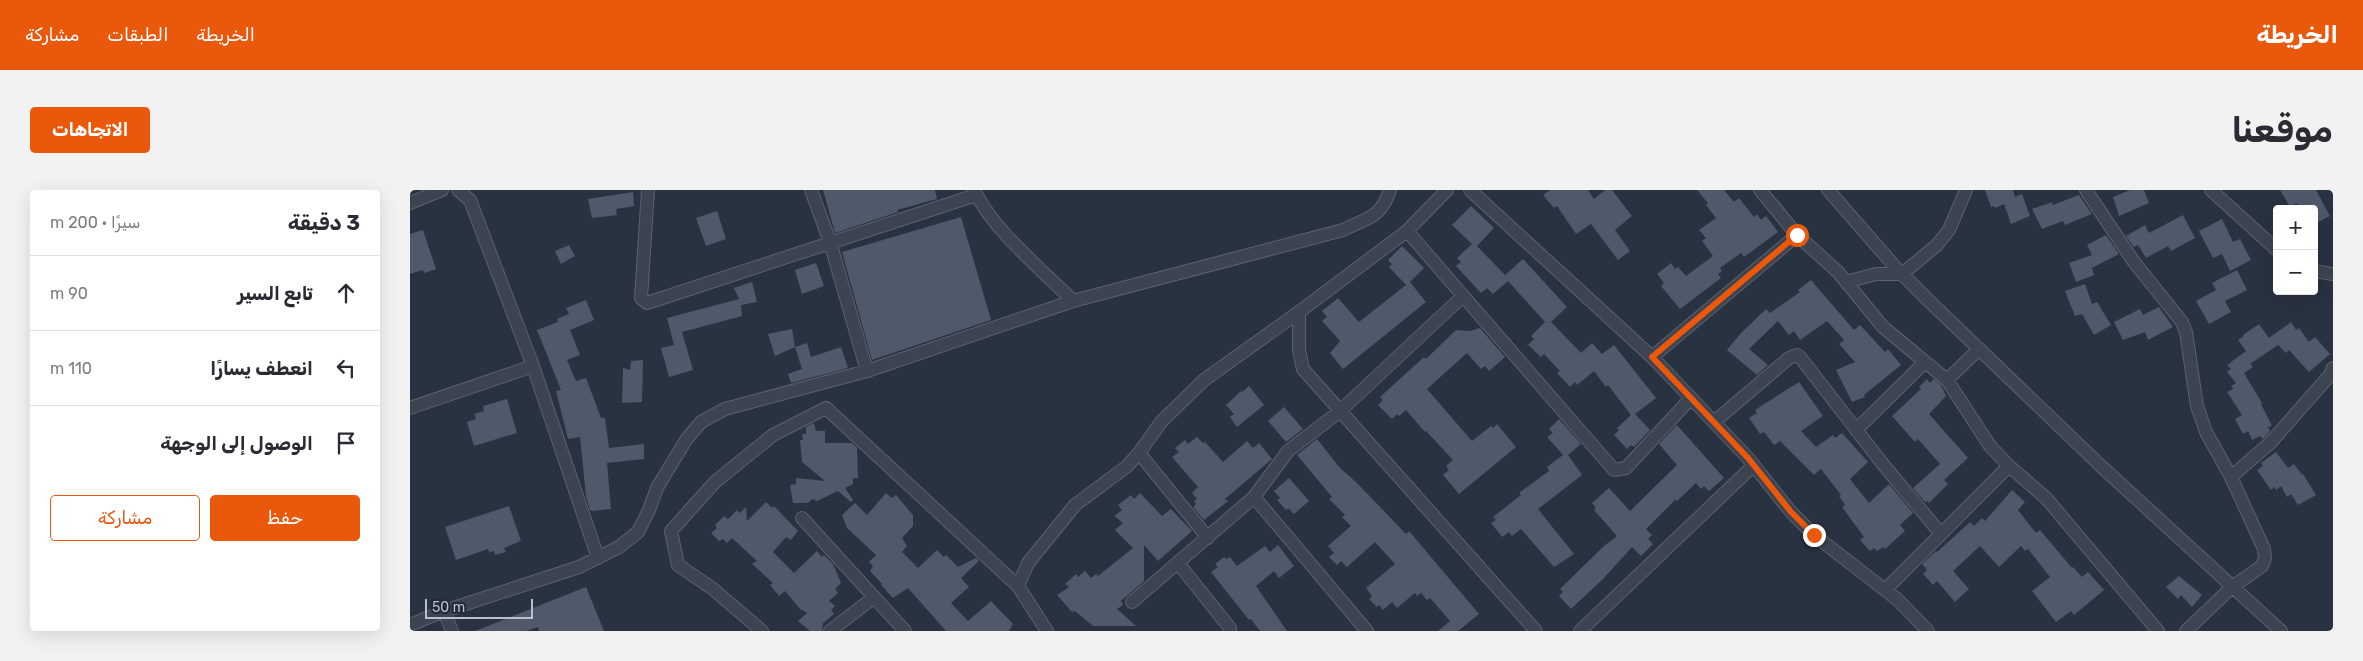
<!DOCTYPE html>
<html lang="ar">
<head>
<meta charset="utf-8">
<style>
  :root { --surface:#fff; --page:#f2f2f3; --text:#2b2b33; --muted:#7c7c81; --line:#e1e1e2; --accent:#ea580c }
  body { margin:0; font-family:Rubik,Cairo,sans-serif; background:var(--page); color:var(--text); direction:rtl }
  .controls { position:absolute; right:15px; top:15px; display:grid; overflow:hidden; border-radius:5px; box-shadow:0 5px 20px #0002 }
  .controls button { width:45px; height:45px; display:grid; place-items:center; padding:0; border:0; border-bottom:1px solid var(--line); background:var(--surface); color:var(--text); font:25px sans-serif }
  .scale { position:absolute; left:15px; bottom:12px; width:108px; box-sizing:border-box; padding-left:5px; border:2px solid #bac0cb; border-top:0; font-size:14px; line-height:18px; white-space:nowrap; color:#bac0cb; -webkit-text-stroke:4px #212936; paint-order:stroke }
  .stop { position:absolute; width:15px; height:15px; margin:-11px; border:4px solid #ea580c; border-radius:50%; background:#fff }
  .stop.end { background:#ea580c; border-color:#fff; box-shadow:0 1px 5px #0008 }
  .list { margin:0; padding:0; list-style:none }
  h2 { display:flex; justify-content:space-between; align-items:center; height:65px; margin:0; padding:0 20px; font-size:21px }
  h2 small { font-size:16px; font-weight:400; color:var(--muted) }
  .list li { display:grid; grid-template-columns:32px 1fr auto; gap:15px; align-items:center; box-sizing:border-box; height:75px; padding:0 20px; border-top:1px solid var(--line) }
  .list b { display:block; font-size:19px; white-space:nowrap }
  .list em { font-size:16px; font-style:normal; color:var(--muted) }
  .actions { display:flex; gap:10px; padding:15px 20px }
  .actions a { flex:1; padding:11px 0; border:1px solid var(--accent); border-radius:5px; text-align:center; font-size:18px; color:var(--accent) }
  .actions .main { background:var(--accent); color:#fff }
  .icon { flex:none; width:28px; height:28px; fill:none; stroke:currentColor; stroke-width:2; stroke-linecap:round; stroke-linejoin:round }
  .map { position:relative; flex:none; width:1923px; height:441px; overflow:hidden; direction:ltr; border-radius:5px }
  header { display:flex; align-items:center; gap:30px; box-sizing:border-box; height:70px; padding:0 25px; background:var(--accent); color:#fff }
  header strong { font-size:24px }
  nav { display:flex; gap:28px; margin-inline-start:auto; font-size:18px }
  .intro { display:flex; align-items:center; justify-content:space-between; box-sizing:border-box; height:120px; padding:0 30px }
  h1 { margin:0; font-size:35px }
  .button { padding:12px 22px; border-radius:5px; background:var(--accent); color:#fff; font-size:18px; font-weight:700 }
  main { display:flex; gap:30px; padding:0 30px }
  aside { flex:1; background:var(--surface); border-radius:5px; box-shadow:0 5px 20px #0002 }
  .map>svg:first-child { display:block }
  .building { fill:#4f5969 }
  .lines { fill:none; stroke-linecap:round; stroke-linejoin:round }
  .minor-casing { stroke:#5b626e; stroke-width:14 }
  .minor { stroke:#3d4451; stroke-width:12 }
  .route { stroke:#ea580c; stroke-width:6 }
</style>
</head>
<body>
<header>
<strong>الخريطة</strong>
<nav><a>الخريطة</a><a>الطبقات</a><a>مشاركة</a></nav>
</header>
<div class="intro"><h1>موقعنا</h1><a class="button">الاتجاهات</a></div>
<main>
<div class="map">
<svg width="1923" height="441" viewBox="0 0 1923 441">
  <rect width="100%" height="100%" fill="#293241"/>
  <path class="building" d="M 413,0 L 525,0 L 527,9 L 487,20 L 488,22 L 425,43 Z
    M 1140,0 L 1178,0 L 1184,9 L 1195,0 L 1202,0 L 1222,26 L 1205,40 L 1220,61 L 1208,70 L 1181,34 L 1166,44 L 1147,16 L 1144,18 L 1133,5 Z
    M 1287,0 L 1314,0 L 1324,12 L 1329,8 L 1344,27 L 1347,24 L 1351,30 L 1356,26 L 1368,42 L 1334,67 L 1331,63 L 1310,78 L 1312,81 L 1308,84 L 1311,88 L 1270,119 L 1251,96 L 1254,93 L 1247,84 L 1261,73 L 1265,79 L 1268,77 L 1276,86 L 1303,66 L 1292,51 L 1296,48 L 1289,40 L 1306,28 L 1296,15 L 1298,13 Z
    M 1575,0 L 1603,0 L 1605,7 L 1612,4 L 1620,26 L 1601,34 L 1594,14 L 1585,18 L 1584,16 L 1581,17 Z
    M 1720,0 L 1734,0 L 1739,13 L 1709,26 L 1703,7 Z
    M 1870,0 L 1906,0 L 1920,26 L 1904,34 L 1904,19 L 1890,19 L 1887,13 L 1880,17 Z
    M 223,2 L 224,16 L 206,19 L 207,25 L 182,28 L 178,9 Z
    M 1669,5 L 1682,24 L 1655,35 L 1653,31 L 1632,39 L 1622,19 L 1642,12 L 1643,15 Z
    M 1061,16 L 1084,38 L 1067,56 L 1095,85 L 1113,69 L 1157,117 L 1141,132 L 1171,163 L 1182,153 L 1192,164 L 1204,155 L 1246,208 L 1225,224 L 1240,240 L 1224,257 L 1221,255 L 1217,259 L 1204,245 L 1209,240 L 1207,238 L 1221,225 L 1198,195 L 1196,197 L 1184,181 L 1167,195 L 1165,192 L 1160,197 L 1147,183 L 1150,181 L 1134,164 L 1131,167 L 1118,155 L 1124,149 L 1121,146 L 1135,132 L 1098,91 L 1083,104 L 1077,98 L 1071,103 L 1046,76 L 1051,72 L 1047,68 L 1062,54 L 1042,35 Z
    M 307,21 L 316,49 L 296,56 L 286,28 Z
    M 1773,25 L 1785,48 L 1761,61 L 1758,56 L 1736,68 L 1728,55 L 1724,57 L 1716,46 L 1735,35 L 1739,43 Z
    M 551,27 L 581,130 L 462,170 L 432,62 Z
    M 1812,29 L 1823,52 L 1830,49 L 1841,70 L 1820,81 L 1812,64 L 1803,68 L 1789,41 Z
    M 13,40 L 26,79 L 14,83 L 13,80 L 0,84 L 0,44 Z
    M 1696,45 L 1709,64 L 1682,78 L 1684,85 L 1666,92 L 1659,73 L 1682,65 L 1677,55 Z
    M 159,55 L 165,66 L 151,74 L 145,61 Z
    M 992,56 L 1014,78 L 1000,92 L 1016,112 L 933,179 L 920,163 L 930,151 L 912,131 L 917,127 L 912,121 L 928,108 L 949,132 L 996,95 L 979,77 L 982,74 L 978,70 Z
    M 406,73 L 414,96 L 392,104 L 385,80 Z
    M 1827,80 L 1837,100 L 1815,111 L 1821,122 L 1799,134 L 1786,111 L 1806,100 L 1802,93 Z
    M 1401,90 L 1444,140 L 1450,135 L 1475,162 L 1478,159 L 1491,175 L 1454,205 L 1455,207 L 1442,212 L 1426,180 L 1445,172 L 1429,154 L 1434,150 L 1417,131 L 1390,150 L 1384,141 L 1379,145 L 1368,131 L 1339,159 L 1358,175 L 1347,185 L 1317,160 L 1331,143 L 1356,119 L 1360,123 L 1390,102 L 1388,100 Z
    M 342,92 L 347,112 L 331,115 L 332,126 L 272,142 L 283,180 L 259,187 L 251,158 L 264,155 L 257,128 L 329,109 L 324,98 Z
    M 1675,94 L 1682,114 L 1687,112 L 1701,135 L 1684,145 L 1672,124 L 1665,126 L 1655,101 Z
    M 176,110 L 184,130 L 160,140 L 170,165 L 157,170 L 166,191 L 176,188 L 191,228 L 195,228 L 199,258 L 234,254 L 234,269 L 197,273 L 201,319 L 183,321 L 180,320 L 176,306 L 170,247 L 158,249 L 146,201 L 151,200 L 127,140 L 148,132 L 147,129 L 159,124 L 156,118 Z
    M 1749,117 L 1763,137 L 1738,150 L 1735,142 L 1713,150 L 1704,132 L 1730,119 L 1733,125 Z
    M 1881,132 L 1886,140 L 1889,138 L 1899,152 L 1905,147 L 1920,164 L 1899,182 L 1879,160 L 1876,163 L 1868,155 L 1840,174 L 1843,177 L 1834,183 L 1852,213 L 1851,214 L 1862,236 L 1858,237 L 1860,241 L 1853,249 L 1850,246 L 1842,250 L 1838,241 L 1833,244 L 1825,229 L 1832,225 L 1817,202 L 1823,199 L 1821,196 L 1826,193 L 1817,182 L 1821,179 L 1817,175 L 1836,161 L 1828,150 L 1834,146 L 1833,145 L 1849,134 L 1859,148 Z
    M 1070,138 L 1095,167 L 1079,181 L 1075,176 L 1071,179 L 1057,163 L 1017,199 L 1062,251 L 1081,236 L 1083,238 L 1087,234 L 1106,257 L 1049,304 L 1033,285 L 1039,280 L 1036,276 L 1043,270 L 1016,241 L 1015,242 L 996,220 L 989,226 L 987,224 L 982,229 L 968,215 L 973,210 L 970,207 L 1014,167 L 1016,169 L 1046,140 L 1060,141 Z
    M 382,139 L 385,157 L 365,166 L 358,144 Z
    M 397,153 L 401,167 L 431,157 L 438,178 L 381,193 L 378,184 L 392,179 L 385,157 Z
    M 233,170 L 232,212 L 212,213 L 213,178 L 220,180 L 221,171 Z
    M 1517,189 L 1520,193 L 1524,189 L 1531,195 L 1536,206 L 1519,224 L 1558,268 L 1534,290 L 1538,294 L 1519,313 L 1517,311 L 1515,312 L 1503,298 L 1530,274 L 1508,249 L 1505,252 L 1482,226 L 1511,199 L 1509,197 Z
    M 1389,192 L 1413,226 L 1391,241 L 1406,257 L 1423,245 L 1425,248 L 1432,243 L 1458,272 L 1440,289 L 1459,313 L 1479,294 L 1503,323 L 1490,335 L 1495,341 L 1475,359 L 1473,357 L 1467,361 L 1464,358 L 1460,361 L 1450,350 L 1454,347 L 1432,317 L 1435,315 L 1429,306 L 1431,305 L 1411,279 L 1404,285 L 1370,251 L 1364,255 L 1354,242 L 1350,244 L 1339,228 L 1347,223 L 1345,220 Z
    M 839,196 L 854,215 L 827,237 L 820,227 L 824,224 L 816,215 L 831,201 L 832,202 Z
    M 97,209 L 107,243 L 64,256 L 57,232 L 66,229 L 64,224 L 74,221 L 73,216 Z
    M 874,217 L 893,239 L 876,252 L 858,231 Z
    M 1149,229 L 1171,254 L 1158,265 L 1172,285 L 1128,319 L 1164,364 L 1144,377 L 1111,339 L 1102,346 L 1099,342 L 1092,347 L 1081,333 L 1086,330 L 1083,327 L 1111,305 L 1109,303 L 1139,281 L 1137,277 L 1153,265 L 1137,247 L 1143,243 L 1139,239 Z
    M 404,233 L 406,241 L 415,241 L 415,253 L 442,253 L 447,258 L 448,288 L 443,288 L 443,294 L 435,298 L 443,310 L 441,312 L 428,301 L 407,311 L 402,309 L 398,313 L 383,313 L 380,295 L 386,294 L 386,288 L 415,291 L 392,272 L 390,250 L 393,250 L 392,244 L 396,244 L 396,237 Z
    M 1267,235 L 1314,288 L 1299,301 L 1294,296 L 1291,299 L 1286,293 L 1267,311 L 1265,310 L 1236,339 L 1242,345 L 1238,349 L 1243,354 L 1231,366 L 1222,357 L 1193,389 L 1161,419 L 1149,406 L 1153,402 L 1150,399 L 1194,356 L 1207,346 L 1184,320 L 1186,318 L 1182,313 L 1199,298 L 1220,321 L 1267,275 L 1249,254 Z
    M 787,247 L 793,253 L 795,252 L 813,272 L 837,251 L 843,258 L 849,253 L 862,269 L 815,309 L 818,311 L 794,330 L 783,317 L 786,314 L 784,311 L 787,309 L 782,303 L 788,297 L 762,267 L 769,262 L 765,258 L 775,250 L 778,254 Z
    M 907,249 L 930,278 L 946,292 L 996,344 L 999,341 L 1069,424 L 1048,441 L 1028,441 L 1040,431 L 1020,408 L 1017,410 L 1011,403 L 1007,406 L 1005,403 L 987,418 L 982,412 L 973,420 L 969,415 L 967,417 L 959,409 L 962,406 L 956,398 L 985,374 L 965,352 L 937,377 L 931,371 L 927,375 L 919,367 L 924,363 L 918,356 L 941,336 L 932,327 L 935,325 L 919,309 L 922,307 L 887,265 Z
    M 1866,262 L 1878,278 L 1884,274 L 1892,285 L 1893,284 L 1906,305 L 1888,315 L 1881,304 L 1877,307 L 1871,296 L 1866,300 L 1864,297 L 1861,300 L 1847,280 L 1853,276 L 1851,273 Z
    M 879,288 L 899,311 L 884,324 L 878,318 L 876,320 L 867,310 L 870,308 L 864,301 Z
    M 1602,300 L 1615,312 L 1608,320 L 1626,343 L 1630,340 L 1662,378 L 1663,377 L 1672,387 L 1678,382 L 1694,400 L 1664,425 L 1661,421 L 1646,432 L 1622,401 L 1640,387 L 1618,359 L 1615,361 L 1611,356 L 1589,377 L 1570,356 L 1543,381 L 1559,399 L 1545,412 L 1527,391 L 1523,395 L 1513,384 L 1517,380 L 1512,374 L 1526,361 L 1527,362 L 1560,332 L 1564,336 L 1572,328 L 1575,331 Z
    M 476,303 L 482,308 L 486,305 L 503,325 L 503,336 L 492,348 L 497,356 L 492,362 L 508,378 L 527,360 L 534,367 L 536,365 L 548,377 L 566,368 L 569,371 L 551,388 L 559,397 L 541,413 L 558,431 L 581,411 L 603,434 L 599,441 L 536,441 L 498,398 L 483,408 L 471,395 L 472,394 L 460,381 L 463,376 L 459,372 L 466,365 L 437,338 L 432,325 L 445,313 L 457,325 Z
    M 730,303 L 752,326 L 761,319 L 782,341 L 748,371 L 734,355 L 734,391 L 711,411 L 713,415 L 707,419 L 726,436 L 683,436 L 665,421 L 662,422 L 647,405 L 659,397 L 655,394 L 666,384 L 668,387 L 675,381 L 681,388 L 686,384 L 688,386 L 723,358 L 705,340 L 713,333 L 704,326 L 712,320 L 708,315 L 721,305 L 724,309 Z
    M 356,312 L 362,318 L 364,316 L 388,341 L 381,350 L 376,347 L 363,362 L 384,383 L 407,361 L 412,367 L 414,365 L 423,374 L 431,393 L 425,399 L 428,403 L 419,411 L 425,416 L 421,420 L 424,424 L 413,433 L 412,441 L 400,441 L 388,431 L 397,423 L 390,419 L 375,401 L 369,406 L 360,395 L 363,393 L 342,374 L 347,371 L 322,348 L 317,353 L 313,349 L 309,351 L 301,343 L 307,338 L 305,335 L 314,326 L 318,329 L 327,320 L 330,323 L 336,317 L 337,331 Z
    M 99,316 L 111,351 L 94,358 L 96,362 L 85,365 L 84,361 L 79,362 L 78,359 L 46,370 L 35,337 Z
    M 868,355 L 884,376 L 869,388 L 864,381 L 846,396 L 877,441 L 850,441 L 841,429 L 839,430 L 801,382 L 808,377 L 805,374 L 814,367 L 816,369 L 820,367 L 827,376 L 855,356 L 860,362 Z
    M 1769,386 L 1792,405 L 1782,417 L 1771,405 L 1768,409 L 1756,397 Z
    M 176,397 L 194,441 L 129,441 L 128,437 L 116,441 L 65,441 Z"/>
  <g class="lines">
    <defs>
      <path id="minor" d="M 48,0 L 60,10 L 123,176 L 188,368
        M 238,0 L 231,108 L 237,113 L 566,5
        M 401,0 L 420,52 L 457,181
        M 564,0 C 583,40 631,79 663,111
        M 1060,0 L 1242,167 L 1338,268 L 1381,322 L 1404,345 L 1488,410 L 1518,441
        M 1350,0 L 1387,45 L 1428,82 L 1473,137 L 1537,190 L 1580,256 L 1599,276 L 1636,308 L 1748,441
        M 1418,0 L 1487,79 L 1519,111 L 1693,278 L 1871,441
        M 1676,0 L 1724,72 L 1772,132 L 1776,142 L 1787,216 L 1796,242 L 1821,287 L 1854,359 L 1855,368 L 1852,376 L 1822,397 L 1776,441
        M 1801,0 L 1867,60
        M 0,13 L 32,0
        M 997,41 L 1204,280 L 1216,278 L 1281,208
        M 1904,81 L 1923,84
        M 1436,92 L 1466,84 L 1492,84 L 1527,55 L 1539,40 L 1556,0
        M 889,122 L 997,41 L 1037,0
        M 1242,167 L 1387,45
        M 1537,190 L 1569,159
        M 0,218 L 123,176
        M 1304,232 L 1379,168 L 1387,165 L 1390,167 L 1472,273 L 1531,344
        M 1446,240 L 1515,172
        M 729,263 L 798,348
        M 1821,287 L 1860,253 L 1920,185 L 1923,178
        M 844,307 L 878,261 L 929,222 L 1053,106
        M 392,328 L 495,441
        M 768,373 L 820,438 L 820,441
        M 1475,400 L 1599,276
        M 722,412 L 844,307 L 957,441
        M 34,421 L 42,441
        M 0,435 L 34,421 L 169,377 L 209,357 L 228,342 L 239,320 L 247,298 L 276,250 L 291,232 L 315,219 L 457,181 L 663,111 L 933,40 C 957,28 971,28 980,0
        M 352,441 L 303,399 L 268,375 L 261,341 L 305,292 L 363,245 L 416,218 L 608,396
        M 420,441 L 463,408
        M 637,441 L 608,396 L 618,373 L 665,315 L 716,277 L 729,263 L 751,232 L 794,190 L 889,122 L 889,160 L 893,179 L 1126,441
        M 1170,441 L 1344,275"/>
    </defs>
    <use href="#minor" class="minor-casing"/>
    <use href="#minor" class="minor"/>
  </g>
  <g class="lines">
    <path class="route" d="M 1387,45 L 1242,167 L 1338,268 L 1381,322 L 1404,345"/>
  </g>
</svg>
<div class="controls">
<button>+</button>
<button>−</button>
</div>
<div class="scale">50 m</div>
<div class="stop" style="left:1387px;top:45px"></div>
<div class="stop end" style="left:1404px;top:345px"></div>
</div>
<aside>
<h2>3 دقيقة<small>سيرًا · 200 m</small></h2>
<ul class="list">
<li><svg class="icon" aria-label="ahead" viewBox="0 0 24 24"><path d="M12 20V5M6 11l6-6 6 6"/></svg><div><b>تابع السير</b></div><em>90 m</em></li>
<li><svg class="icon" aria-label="left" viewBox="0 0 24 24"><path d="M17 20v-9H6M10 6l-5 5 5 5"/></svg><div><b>انعطف يسارًا</b></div><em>110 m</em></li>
<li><svg class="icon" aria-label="arrive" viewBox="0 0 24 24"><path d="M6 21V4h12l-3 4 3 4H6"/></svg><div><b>الوصول إلى الوجهة</b></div></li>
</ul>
<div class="actions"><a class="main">حفظ</a><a>مشاركة</a></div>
</aside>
</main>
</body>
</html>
